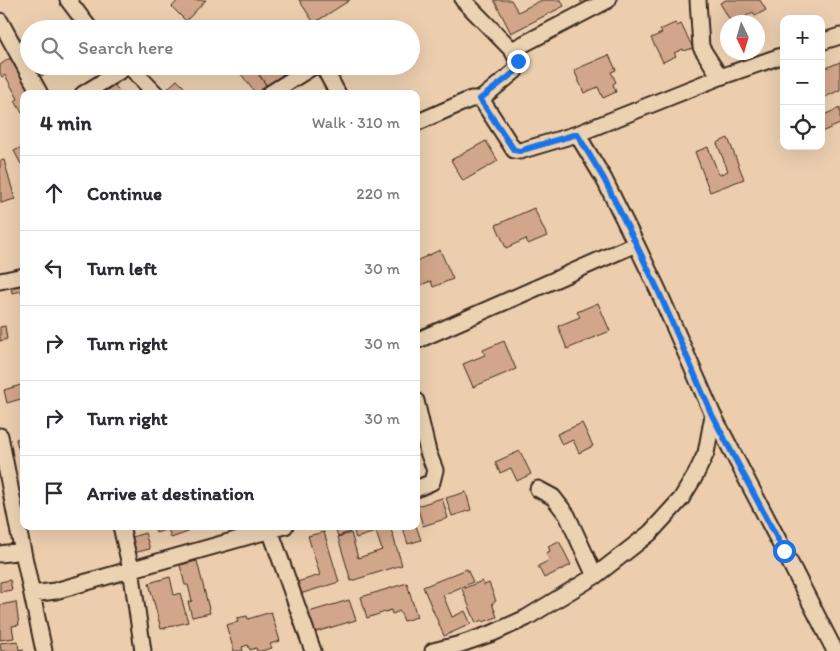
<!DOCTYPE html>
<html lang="en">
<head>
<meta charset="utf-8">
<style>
  :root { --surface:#fff; --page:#f2f2f3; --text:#2b2b33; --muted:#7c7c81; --line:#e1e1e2 }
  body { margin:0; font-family:Itim,sans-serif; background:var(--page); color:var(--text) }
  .controls { position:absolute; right:15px; top:15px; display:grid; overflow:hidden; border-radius:10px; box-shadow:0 5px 20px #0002 }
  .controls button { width:45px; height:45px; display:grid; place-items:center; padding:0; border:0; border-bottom:1px solid var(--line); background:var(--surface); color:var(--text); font:25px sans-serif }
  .compass { position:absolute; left:720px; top:15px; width:45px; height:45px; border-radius:50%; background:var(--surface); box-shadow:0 5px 20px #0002; rotate:175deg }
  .stop { position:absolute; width:15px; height:15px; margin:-11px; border:4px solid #1a73e8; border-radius:50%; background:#fff }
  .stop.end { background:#1a73e8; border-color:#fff; box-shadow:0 1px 5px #0008 }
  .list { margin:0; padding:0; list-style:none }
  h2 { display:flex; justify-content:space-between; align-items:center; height:65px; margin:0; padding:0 20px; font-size:21px }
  h2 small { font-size:16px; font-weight:400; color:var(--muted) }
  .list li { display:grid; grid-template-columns:32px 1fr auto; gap:15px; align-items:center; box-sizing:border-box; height:75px; padding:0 20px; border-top:1px solid var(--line) }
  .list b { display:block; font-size:19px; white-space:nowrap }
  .list em { font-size:16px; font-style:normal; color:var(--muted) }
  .icon { flex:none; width:28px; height:28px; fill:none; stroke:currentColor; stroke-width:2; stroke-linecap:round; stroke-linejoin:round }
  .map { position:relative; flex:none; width:840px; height:651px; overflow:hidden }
  .search { position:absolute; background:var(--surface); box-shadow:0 5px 20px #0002; left:20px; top:20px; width:400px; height:55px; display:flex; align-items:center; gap:12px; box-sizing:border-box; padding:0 18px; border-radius:28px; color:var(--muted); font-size:19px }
  .panel { position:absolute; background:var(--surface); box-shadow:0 5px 20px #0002; left:20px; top:90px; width:400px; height:440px; border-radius:10px }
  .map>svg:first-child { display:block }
  .building { fill:#d2a68a; stroke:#3b2a1e }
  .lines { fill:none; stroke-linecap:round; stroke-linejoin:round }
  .street-casing { stroke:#3b2a1e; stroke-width:19 }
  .street { stroke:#ebd2b3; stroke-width:15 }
  .route { stroke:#1a73e8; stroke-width:6 }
</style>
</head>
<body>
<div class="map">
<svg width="840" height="651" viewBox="0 0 840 651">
  <rect width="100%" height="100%" fill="#ecceaf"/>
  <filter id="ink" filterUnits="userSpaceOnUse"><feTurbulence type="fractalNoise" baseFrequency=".02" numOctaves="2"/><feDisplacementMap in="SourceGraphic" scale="10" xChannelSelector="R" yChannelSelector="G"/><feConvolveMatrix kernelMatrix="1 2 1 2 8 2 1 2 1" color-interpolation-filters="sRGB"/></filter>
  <g filter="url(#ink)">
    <path class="building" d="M 178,0 L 206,0 L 186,21 L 172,7 Z
      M 299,0 L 350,0 L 314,23 Z
      M 494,0 L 511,0 L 518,12 L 542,0 L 561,0 L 564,6 L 511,33 Z
      M 580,0 L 595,0 L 584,8 Z
      M 726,0 L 760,0 L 766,10 L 755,16 L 753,12 L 745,17 L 747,20 L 743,22 L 731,22 L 720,3 Z
      M 675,23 L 677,26 L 681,24 L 693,48 L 684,51 L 683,49 L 674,53 L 676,56 L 663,62 L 651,38 L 662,33 L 660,30 Z
      M 29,47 L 29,66 L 45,66 L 49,72 L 35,79 L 20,53 Z
      M 609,55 L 616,70 L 611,72 L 616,82 L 613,84 L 616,92 L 603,98 L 598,87 L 584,93 L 574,70 Z
      M 10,58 L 31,94 L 24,94 L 24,112 L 22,113 L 15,101 L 18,99 L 5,75 L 2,77 L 0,73 L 0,65 Z
      M 840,62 L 840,90 L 821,99 L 821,70 Z
      M 235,66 L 253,66 L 267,86 L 256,94 Z
      M 263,66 L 294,66 L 267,86 L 256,71 Z
      M 177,80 L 184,87 L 176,94 L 173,94 L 168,88 Z
      M 113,84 L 123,94 L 104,94 Z
      M 840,108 L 840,124 L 821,132 L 821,116 Z
      M 728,138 L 744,179 L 710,192 L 695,152 L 708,147 L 719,175 L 728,171 L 717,143 Z
      M 486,141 L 498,161 L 463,181 L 451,160 Z
      M 24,146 L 24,163 L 21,164 L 14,151 Z
      M 4,160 L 15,199 L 1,203 L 0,161 Z
      M 534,208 L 547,236 L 528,244 L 526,239 L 506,248 L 496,225 Z
      M 440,250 L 453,279 L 433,287 L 431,281 L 416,287 L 416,261 Z
      M 20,282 L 22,291 L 12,293 L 11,284 Z
      M 598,303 L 610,331 L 567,349 L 558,326 L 580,317 L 577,312 Z
      M 5,326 L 7,339 L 0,341 L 0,327 Z
      M 504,341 L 516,369 L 473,387 L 463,364 L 485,355 L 483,350 Z
      M 24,384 L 24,398 L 7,403 L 4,390 Z
      M 582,423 L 593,446 L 579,453 L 573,440 L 562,445 L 557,434 Z
      M 24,437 L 24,447 L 18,448 L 16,439 Z
      M 520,451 L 531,474 L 517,481 L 511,468 L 500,473 L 495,462 Z
      M 466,492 L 471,510 L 452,516 L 446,498 Z
      M 442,498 L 448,518 L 423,526 L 417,506 Z
      M 154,526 L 191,526 L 186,528 L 188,532 L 171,538 L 168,529 L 156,533 Z
      M 348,526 L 350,532 L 338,536 L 336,530 Z
      M 352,526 L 390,526 L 402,565 L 351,581 L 338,537 L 351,533 L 358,558 L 382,550 L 376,532 L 356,538 Z
      M 402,526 L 416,526 L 421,540 L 408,544 Z
      M 324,532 L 339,582 L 300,594 L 297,582 L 320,575 L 308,536 Z
      M 145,533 L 150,549 L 133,553 L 129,538 Z
      M 559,541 L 571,565 L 544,578 L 538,566 L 550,560 L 546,553 L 550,551 L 548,546 Z
      M 197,561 L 210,613 L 192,617 L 188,602 L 192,601 L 188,585 L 185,585 L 180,565 Z
      M 467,569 L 473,582 L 443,595 L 452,617 L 465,611 L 471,624 L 444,636 L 423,587 Z
      M 170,577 L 174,595 L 180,593 L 188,622 L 161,629 L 149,583 Z
      M 10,580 L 12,590 L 0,592 L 0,582 Z
      M 482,581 L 484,585 L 489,583 L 496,601 L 492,603 L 497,617 L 483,622 L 482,620 L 476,623 L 462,589 Z
      M 407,583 L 417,617 L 404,621 L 400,611 L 392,614 L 391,610 L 367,618 L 361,597 Z
      M 349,600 L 356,620 L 309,634 L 302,614 Z
      M 16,602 L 19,625 L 12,626 L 14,638 L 0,640 L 0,605 Z
      M 271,612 L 280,641 L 270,644 L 272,648 L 261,651 L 257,651 L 256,648 L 250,650 L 248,645 L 242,647 L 243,651 L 234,651 L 226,625 L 238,622 L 237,618 L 247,616 L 248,619 Z
      M 18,641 L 19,650 L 23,649 L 23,651 L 1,651 L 0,643 Z"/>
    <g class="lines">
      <defs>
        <path id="street" d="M 68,0 L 90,29
          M 463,0 L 512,50 L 518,61 L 515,71 L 481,99
          M 698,0 L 701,47 L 720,77
          M 0,21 L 40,94
          M 821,42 L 840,36
          M 512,50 L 608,0
          M 129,66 L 156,94
          M 323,66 L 338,94
          M 83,94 L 128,66
          M 269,94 L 314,66
          M 416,123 L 471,99 L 481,99 L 514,150 L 520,151 L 577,134 L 720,77 L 784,55
          M 577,134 L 604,179 L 636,244 L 658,290 L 713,415 L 784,551 L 835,651
          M 0,281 L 24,276
          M 416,341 L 636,244
          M 416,401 L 428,452 L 435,470 L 432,482 L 416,489
          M 0,436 L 19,533 L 44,651
          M 538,489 L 553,497 L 567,515 L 595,576
          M 121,526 L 131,569 L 143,651
          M 270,530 L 313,651
          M 0,554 L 23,551
          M 32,594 L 55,591 L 285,526
          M 433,651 L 461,644 L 493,633 L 526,618 L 595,576 L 650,533 L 681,499 L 695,476 L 706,453 L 713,415"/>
      </defs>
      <use href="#street" class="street-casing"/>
      <use href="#street" class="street"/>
    </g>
  </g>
  <g class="lines" filter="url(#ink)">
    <path class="route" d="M 518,61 L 516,71 L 480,99 L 514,150 L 520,151 L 526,149 L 577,134 L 604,179 L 636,244 L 658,290 L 712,415 L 784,551"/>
  </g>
</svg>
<div class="controls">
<button>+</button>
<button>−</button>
<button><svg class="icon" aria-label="locate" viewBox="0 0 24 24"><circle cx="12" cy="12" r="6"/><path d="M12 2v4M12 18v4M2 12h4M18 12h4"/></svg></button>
</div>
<svg class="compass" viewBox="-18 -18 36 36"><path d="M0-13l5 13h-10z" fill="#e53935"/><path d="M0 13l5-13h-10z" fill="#7c7c81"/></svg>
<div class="stop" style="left:784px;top:551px"></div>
<div class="stop end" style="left:518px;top:61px"></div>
<div class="search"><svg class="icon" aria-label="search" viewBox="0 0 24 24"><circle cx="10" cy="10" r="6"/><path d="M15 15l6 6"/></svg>Search here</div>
<section class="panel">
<h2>4 min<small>Walk · 310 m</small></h2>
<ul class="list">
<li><svg class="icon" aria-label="ahead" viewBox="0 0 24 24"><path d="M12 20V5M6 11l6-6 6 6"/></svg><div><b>Continue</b></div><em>220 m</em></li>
<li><svg class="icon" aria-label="left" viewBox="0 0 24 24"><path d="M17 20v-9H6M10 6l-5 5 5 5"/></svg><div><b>Turn left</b></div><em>30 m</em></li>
<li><svg class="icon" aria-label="right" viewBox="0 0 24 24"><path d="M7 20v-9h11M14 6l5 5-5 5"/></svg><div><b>Turn right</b></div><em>30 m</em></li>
<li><svg class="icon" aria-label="right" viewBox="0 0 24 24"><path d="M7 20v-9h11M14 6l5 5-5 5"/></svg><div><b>Turn right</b></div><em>30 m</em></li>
<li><svg class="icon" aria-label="arrive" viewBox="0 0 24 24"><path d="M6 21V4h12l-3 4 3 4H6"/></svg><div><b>Arrive at destination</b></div></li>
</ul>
</section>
</div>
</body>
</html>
